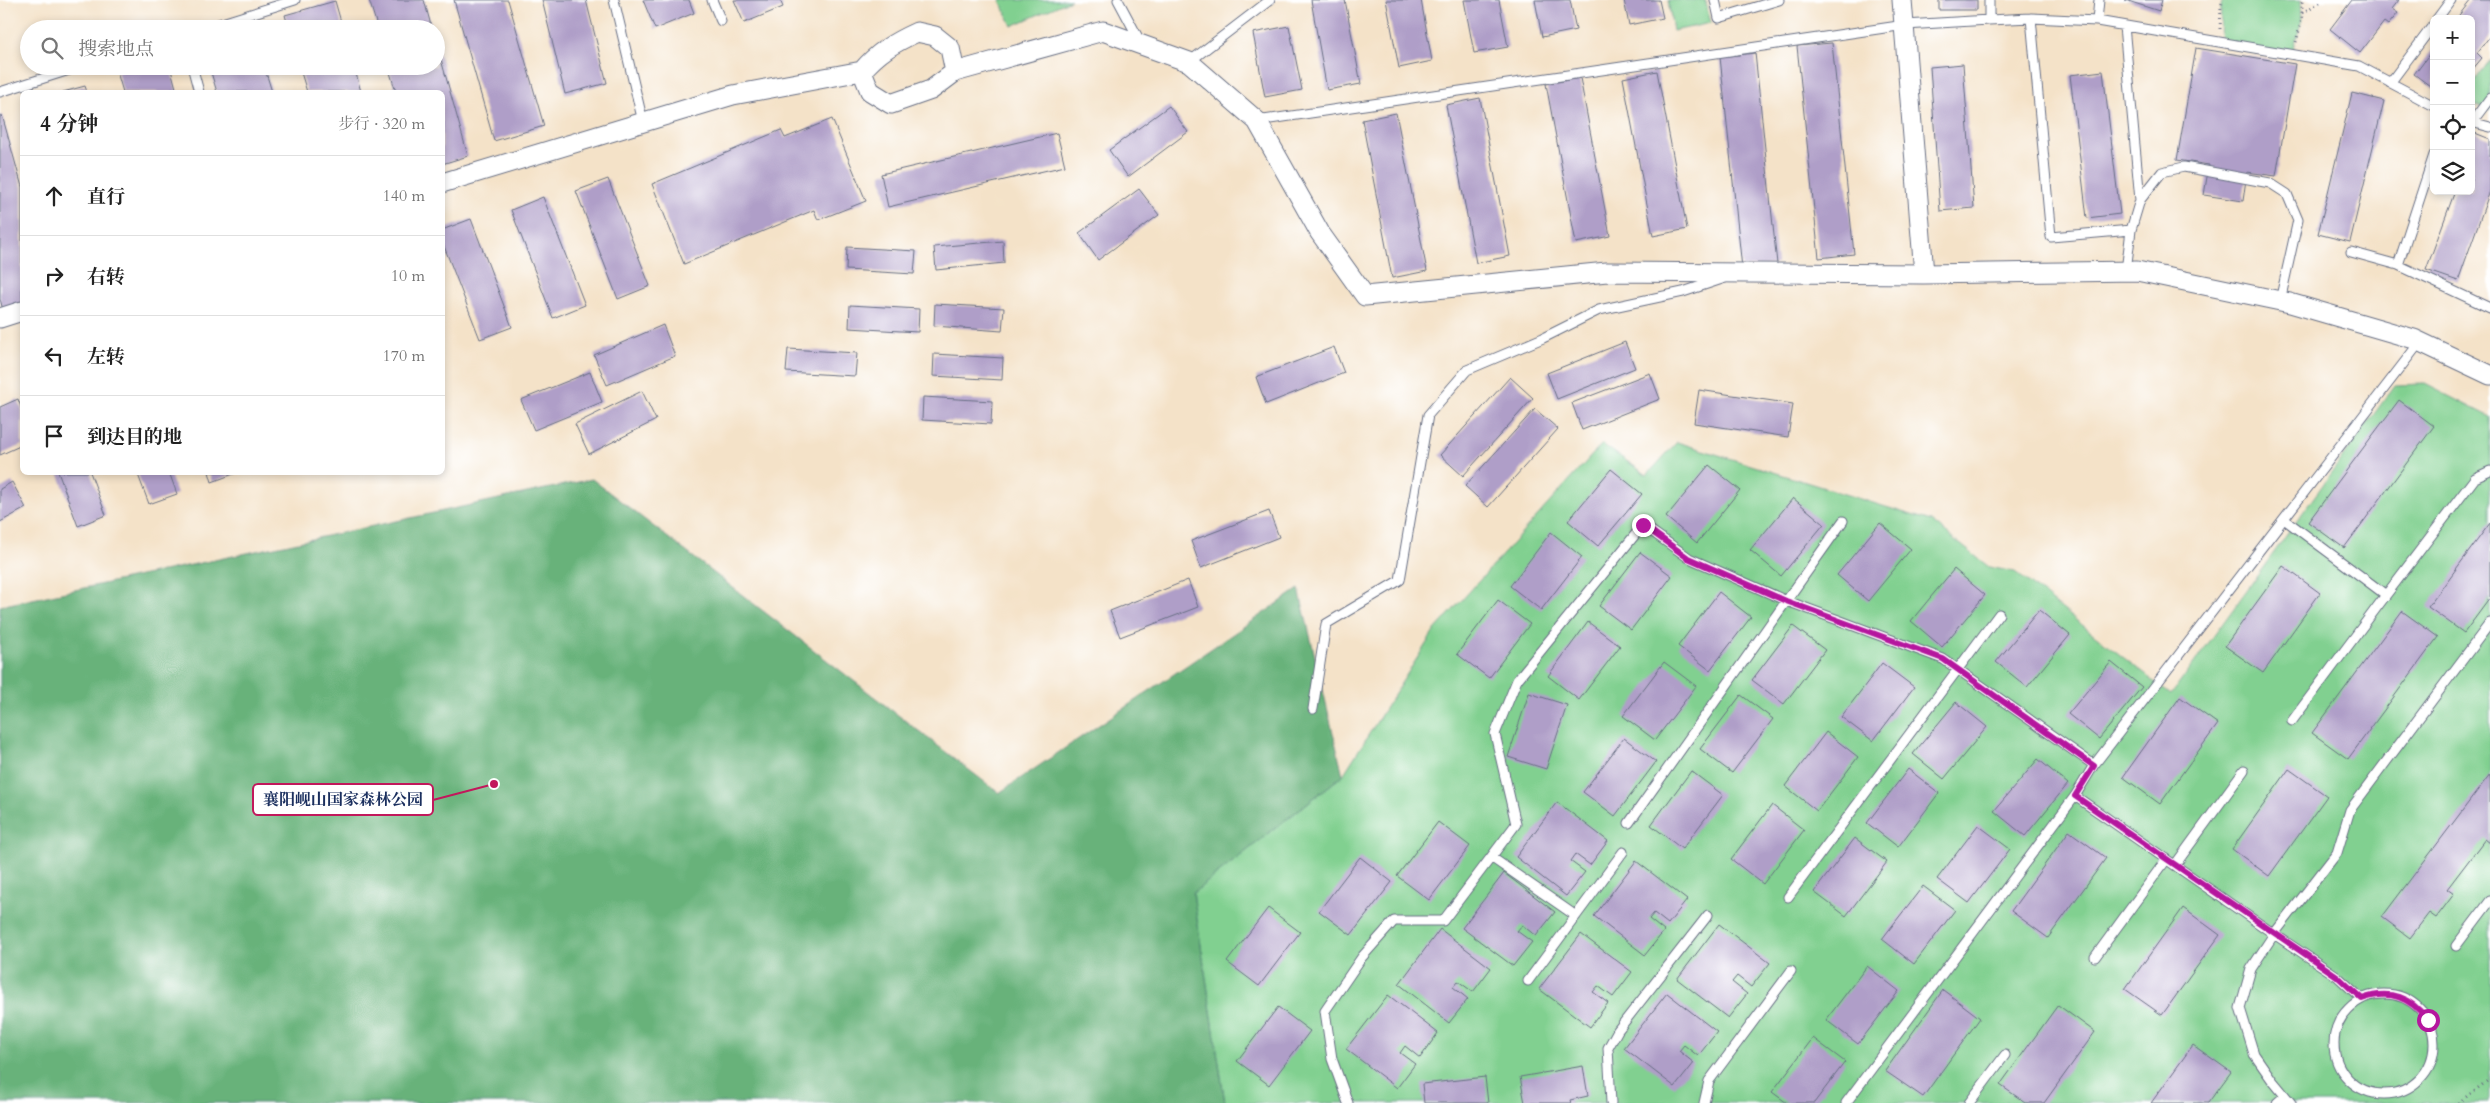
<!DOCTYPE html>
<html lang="zh">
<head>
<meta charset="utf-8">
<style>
  :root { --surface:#fff; --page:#f2f2f2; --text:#222; --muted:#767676; --line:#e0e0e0 }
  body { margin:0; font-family:Cardo,"Noto Serif SC",serif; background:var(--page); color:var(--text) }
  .controls { position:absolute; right:15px; top:15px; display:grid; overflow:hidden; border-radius:8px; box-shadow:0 2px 8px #0003 }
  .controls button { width:45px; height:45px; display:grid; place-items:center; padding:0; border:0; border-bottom:1px solid var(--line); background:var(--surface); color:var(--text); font:25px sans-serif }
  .stop { position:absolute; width:15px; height:15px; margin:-11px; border:4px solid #b5179e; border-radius:50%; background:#fff }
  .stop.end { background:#b5179e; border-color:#fff; box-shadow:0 1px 5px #0008 }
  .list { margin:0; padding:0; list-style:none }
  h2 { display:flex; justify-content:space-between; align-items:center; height:65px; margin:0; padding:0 20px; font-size:21px }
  h2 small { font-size:16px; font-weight:400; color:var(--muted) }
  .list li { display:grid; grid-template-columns:32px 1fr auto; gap:15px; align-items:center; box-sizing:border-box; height:80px; padding:0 20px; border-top:1px solid var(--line) }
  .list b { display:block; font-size:19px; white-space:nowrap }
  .list em { font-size:16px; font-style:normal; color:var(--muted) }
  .icon { flex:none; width:28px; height:28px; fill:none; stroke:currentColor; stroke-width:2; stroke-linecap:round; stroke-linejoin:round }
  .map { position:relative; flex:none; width:2490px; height:1103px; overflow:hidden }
  .search { position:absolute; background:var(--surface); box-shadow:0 2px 8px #0003; left:20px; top:20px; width:425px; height:55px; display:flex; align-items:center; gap:12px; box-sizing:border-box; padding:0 18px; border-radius:28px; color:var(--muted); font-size:19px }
  .panel { position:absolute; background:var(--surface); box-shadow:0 2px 8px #0003; left:20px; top:90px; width:425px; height:385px; border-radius:8px }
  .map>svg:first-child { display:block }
  .green { fill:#81d090; stroke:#4e8077 }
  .forest { fill:#68b27a; stroke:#42706c }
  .building { fill:#af9ec8 }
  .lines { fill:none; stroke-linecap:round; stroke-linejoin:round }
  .lane-casing { stroke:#676e83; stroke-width:11 }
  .street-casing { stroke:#676e83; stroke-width:21 }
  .path { stroke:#676e83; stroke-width:3; stroke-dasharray:1 4; stroke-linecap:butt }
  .lane { stroke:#fff; stroke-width:9 }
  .street { stroke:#fff; stroke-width:19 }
  .route { stroke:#b5179e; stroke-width:6 }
  .leader { fill:none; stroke:#c2185b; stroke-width:2 }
  .callout-dot { fill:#c2185b; stroke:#fff; stroke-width:2 }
  .callout { fill:#fff; stroke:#c2185b; stroke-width:2 }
  .callout-label { font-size:16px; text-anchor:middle; font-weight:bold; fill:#1b2f5e }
</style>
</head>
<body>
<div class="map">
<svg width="2490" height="1103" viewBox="0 0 2490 1103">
  <rect width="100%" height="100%" fill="#fff"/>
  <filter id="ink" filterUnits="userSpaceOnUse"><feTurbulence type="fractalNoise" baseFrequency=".02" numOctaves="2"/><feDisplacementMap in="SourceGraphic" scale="10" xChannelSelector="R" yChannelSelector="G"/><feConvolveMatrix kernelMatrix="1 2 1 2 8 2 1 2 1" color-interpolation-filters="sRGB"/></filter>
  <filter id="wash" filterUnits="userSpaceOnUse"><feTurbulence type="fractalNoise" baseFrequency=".0096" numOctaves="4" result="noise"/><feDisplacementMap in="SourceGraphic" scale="20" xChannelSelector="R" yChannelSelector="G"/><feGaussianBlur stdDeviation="1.12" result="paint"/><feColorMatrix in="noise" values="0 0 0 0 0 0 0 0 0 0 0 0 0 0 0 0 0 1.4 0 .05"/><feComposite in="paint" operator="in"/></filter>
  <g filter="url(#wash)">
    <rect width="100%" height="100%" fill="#f4e2c8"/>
    <path class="green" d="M 1000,0 L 1071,0 L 1012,26 Z
      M 1668,0 L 1705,0 L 1711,23 L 1673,31 Z
      M 2223,0 L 2301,0 L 2302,19 L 2292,55 L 2220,43 L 2221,6 Z
      M 2490,60 L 2490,110 L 2471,104 L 2471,86 Z
      M 2425,384 L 2490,417 L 2490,1103 L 1225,1103 L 1193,893 L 1343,775 L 1435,630 L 1602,444 L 1647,475 L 1677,442 L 1931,521 L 1989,567 L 2015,572 L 2171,695 L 2395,385 Z"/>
    <path class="forest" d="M 592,479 L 999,793 L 1299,589 L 1343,775 L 1193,893 L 1225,1103 L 0,1103 L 0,606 Z"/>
    <g id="blocks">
      <path class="building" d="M 369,0 L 424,0 L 432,29 L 378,29 Z
        M 454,0 L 508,0 L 544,126 L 494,141 Z
        M 542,0 L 586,0 L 607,83 L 565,94 Z
        M 643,0 L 689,0 L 694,13 L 655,29 Z
        M 734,0 L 780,0 L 783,7 L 744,23 Z
        M 1311,0 L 1345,0 L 1361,84 L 1327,90 Z
        M 1386,0 L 1421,0 L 1432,61 L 1399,68 Z
        M 1464,0 L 1499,0 L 1508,47 L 1474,53 Z
        M 1535,0 L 1570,0 L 1576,30 L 1542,37 Z
        M 1624,0 L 1659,0 L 1663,18 L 1629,25 Z
        M 1939,0 L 1977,0 L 1977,10 L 1939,10 Z
        M 2125,0 L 2162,0 L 2159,11 Z
        M 2352,0 L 2399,0 L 2392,9 L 2398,13 L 2388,25 L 2384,22 L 2360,53 L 2330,29 Z
        M 2471,0 L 2490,0 L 2490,36 L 2477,53 L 2482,58 L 2472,70 L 2471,19 L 2456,19 Z
        M 335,1 L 343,29 L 289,29 L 285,15 Z
        M 252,23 L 253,29 L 235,29 L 234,28 Z
        M 1289,26 L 1302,90 L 1265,97 L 1253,33 Z
        M 1832,43 L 1854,254 L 1819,258 L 1797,46 Z
        M 437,45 L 468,156 L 442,164 L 442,92 L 396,92 L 388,66 L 436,66 Z
        M 2196,48 L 2295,64 L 2276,176 L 2247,172 L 2243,201 L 2204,195 L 2209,165 L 2177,160 Z
        M 2434,48 L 2434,89 L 2414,74 Z
        M 1755,53 L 1777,264 L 1742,268 L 1720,57 Z
        M 1963,64 L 1974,208 L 1940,211 L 1930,67 Z
        M 137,66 L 170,66 L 177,92 L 123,92 L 117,72 Z
        M 209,66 L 264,66 L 272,92 L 217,92 Z
        M 299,66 L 354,66 L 361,92 L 307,92 Z
        M 1657,71 L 1687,229 L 1653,236 L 1623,78 Z
        M 2103,71 L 2120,214 L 2087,218 L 2070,75 Z
        M 1580,78 L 1610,236 L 1576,243 L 1546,84 Z
        M 85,86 L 87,92 L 63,92 Z
        M 2352,93 L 2384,101 L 2350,242 L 2318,234 Z
        M 1480,98 L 1510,256 L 1476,263 L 1446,105 Z
        M 1169,106 L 1188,132 L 1128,177 L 1109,150 Z
        M 1396,113 L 1427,271 L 1392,278 L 1362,120 Z
        M 2,115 L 22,187 L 22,304 L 3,310 L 0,299 L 0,116 Z
        M 832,119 L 866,201 L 818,220 L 814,210 L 684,264 L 652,184 L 781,130 L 785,138 Z
        M 1057,133 L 1065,166 L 888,207 L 881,174 Z
        M 2475,133 L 2490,139 L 2490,191 L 2458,281 L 2426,270 L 2455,191 L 2471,191 L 2471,145 Z
        M 608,179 L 650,286 L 618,299 L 576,191 Z
        M 1139,189 L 1159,215 L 1098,260 L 1079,233 Z
        M 543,197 L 585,305 L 553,318 L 511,210 Z
        M 471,219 L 512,327 L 480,339 L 442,241 L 442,230 Z
        M 1003,241 L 1004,263 L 936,270 L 934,247 Z
        M 847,247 L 916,251 L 914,274 L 846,270 Z
        M 935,304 L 1004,308 L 1002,331 L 934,326 Z
        M 850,305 L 919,309 L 918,332 L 849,328 Z
        M 663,325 L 675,356 L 607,385 L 594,355 Z
        M 1625,342 L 1635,368 L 1557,399 L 1547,373 Z
        M 1334,347 L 1344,373 L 1266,404 L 1256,377 Z
        M 788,349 L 857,353 L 855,376 L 786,372 Z
        M 934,354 L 1003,358 L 1002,380 L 933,376 Z
        M 590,372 L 602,402 L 534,430 L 521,400 Z
        M 1650,373 L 1660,399 L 1582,430 L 1572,403 Z
        M 1510,377 L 1533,398 L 1463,476 L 1440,455 Z
        M 1699,390 L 1793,404 L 1788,437 L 1694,423 Z
        M 642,391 L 656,420 L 589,454 L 575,424 Z
        M 923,397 L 992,401 L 991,424 L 922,420 Z
        M 18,399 L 22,410 L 22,445 L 0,455 L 0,407 Z
        M 2399,400 L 2434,426 L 2344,548 L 2308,522 Z
        M 1535,409 L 1558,429 L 1488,507 L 1465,486 Z
        M 1709,465 L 1740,490 L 1697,543 L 1666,517 Z
        M 1611,469 L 1642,494 L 1598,546 L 1568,521 Z
        M 58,472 L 90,472 L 106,515 L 78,526 Z
        M 137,472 L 169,472 L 177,494 L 149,504 Z
        M 209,472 L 235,472 L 236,473 L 212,482 Z
        M 12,482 L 26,508 L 0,522 L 0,489 Z
        M 1793,498 L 1824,524 L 1781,576 L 1750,550 Z
        M 1269,511 L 1279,537 L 1201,568 L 1191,541 Z
        M 1880,523 L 1911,549 L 1868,601 L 1837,575 Z
        M 2490,523 L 2490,598 L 2464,633 L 2428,607 Z
        M 1551,532 L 1582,557 L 1541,610 L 1510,586 Z
        M 1640,552 L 1672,576 L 1631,630 L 1599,606 Z
        M 2283,566 L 2320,593 L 2263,673 L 2225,646 Z
        M 1954,569 L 1985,595 L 1942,647 L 1911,621 Z
        M 1188,580 L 1198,607 L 1120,637 L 1110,611 Z
        M 1719,592 L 1751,617 L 1710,670 L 1678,646 Z
        M 1498,600 L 1530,624 L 1489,678 L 1457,654 Z
        M 2039,610 L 2070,635 L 2027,687 L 1996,662 Z
        M 2402,611 L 2438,637 L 2348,759 L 2312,733 Z
        M 1588,622 L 1620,646 L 1579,700 L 1548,676 Z
        M 1793,626 L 1825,650 L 1784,704 L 1752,680 Z
        M 1664,662 L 1696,686 L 1655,740 L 1623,716 Z
        M 2111,662 L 2142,687 L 2099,739 L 2068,714 Z
        M 1882,663 L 1914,687 L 1873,741 L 1841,717 Z
        M 1529,693 L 1567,705 L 1546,769 L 1508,757 Z
        M 1741,695 L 1773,719 L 1732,773 L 1700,749 Z
        M 2180,697 L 2218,724 L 2160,804 L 2123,777 Z
        M 1956,702 L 1987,727 L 1944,779 L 1913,754 Z
        M 1826,732 L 1858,757 L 1817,811 L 1785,786 Z
        M 1624,738 L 1656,762 L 1615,816 L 1583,792 Z
        M 2038,759 L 2068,784 L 2025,836 L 1994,811 Z
        M 1908,769 L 1939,793 L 1898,847 L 1867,823 Z
        M 2289,769 L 2327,796 L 2269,876 L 2232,849 Z
        M 1691,771 L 1723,795 L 1682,849 L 1651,825 Z
        M 2490,774 L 2490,843 L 2485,839 L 2447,889 L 2454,894 L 2436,918 L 2429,913 L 2410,938 L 2382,917 Z
        M 1557,802 L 1608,841 L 1590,865 L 1575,854 L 1570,861 L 1585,872 L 1566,896 L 1516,857 Z
        M 1772,805 L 1804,830 L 1763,884 L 1731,859 Z
        M 1438,822 L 1470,846 L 1429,900 L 1397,876 Z
        M 1978,825 L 2010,849 L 1969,903 L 1937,879 Z
        M 2069,831 L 2106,858 L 2048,938 L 2011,911 Z
        M 1855,838 L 1887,862 L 1846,916 L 1814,892 Z
        M 1360,857 L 1392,882 L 1351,935 L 1319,911 Z
        M 1636,861 L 1687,900 L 1668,924 L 1654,913 L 1649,919 L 1664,931 L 1645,955 L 1594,916 Z
        M 1504,873 L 1555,912 L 1536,936 L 1522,925 L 1517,931 L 1532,942 L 1513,966 L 1462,928 Z
        M 1923,886 L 1955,910 L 1914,964 L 1882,939 Z
        M 1268,908 L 1300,932 L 1259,986 L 1227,962 Z
        M 2183,908 L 2220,935 L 2162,1015 L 2125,989 Z
        M 1719,924 L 1770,963 L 1751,987 L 1737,976 L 1732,982 L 1747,994 L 1728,1018 L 1677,979 Z
        M 1440,929 L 1491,968 L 1473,992 L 1458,981 L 1453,987 L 1468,999 L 1449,1023 L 1399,984 Z
        M 1581,934 L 1632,972 L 1613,997 L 1598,986 L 1593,992 L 1608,1003 L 1590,1027 L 1539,989 Z
        M 1867,966 L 1899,991 L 1858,1044 L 1826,1020 Z
        M 1943,990 L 1980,1018 L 1923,1097 L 1885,1071 Z
        M 1667,993 L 1717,1032 L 1698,1056 L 1684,1045 L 1679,1051 L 1694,1063 L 1675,1087 L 1624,1048 Z
        M 1388,995 L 1438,1033 L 1420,1058 L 1405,1046 L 1400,1053 L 1415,1064 L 1397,1088 L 1346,1049 Z
        M 2058,1005 L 2095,1032 L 2044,1103 L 2026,1103 L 2000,1085 Z
        M 1278,1007 L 1310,1031 L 1269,1085 L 1237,1061 Z
        M 1813,1038 L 1845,1062 L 1814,1103 L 1787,1103 L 1772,1092 Z
        M 2193,1045 L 2231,1072 L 2208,1103 L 2151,1103 Z
        M 1583,1066 L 1588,1096 L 1570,1100 L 1571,1103 L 1525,1103 L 1520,1077 Z
        M 1485,1077 L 1488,1103 L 1424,1103 L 1422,1084 Z"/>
    </g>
  </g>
  <g filter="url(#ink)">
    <use href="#blocks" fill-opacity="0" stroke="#676e83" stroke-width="1"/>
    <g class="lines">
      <defs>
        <path id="lane" d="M 614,0 L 643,122
          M 712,0 L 721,21
          M 1118,0 L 1141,43
          M 1715,0 L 1719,18 L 1779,0
          M 1989,0 L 1989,20 L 2031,18 L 2097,21 L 2359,66 L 2434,106
          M 2031,18 L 2051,237 L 2131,230 L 2140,200 L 2124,26
          M 2437,19 L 2451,0
          M 2097,21 L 2099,0
          M 203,29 L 295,0
          M 1189,62 L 1270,0
          M 192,66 L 199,92
          M 2390,83 L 2434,24
          M 0,92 L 82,66
          M 1257,121 L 1905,25 L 1989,20
          M 2471,122 L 2490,127
          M 2472,122 L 2490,98
          M 2140,200 L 2162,172 L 2184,167 L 2270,183 L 2287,194 L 2298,220 L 2280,301
          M 2351,252 L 2398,265 L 2490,308
          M 2398,265 L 2434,155
          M 2126,271 L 2131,230
          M 2284,519 L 2386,595 L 2475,478 L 2490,471
          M 1313,709 L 1326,624 L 1400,580 L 1428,415 L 1467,370 L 1543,338 L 1599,310 L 1683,292 L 1725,278
          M 2292,721 L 2386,595
          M 2094,765 L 2420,342
          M 2075,796 L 2274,934 L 2251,969 L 2240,1008 L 2254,1054 L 2272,1080 L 2291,1103
          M 1629,823 L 1843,521
          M 1491,857 L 1576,916
          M 2175,865 L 2244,770
          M 1788,897 L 1999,614
          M 2456,946 L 2490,901
          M 2095,957 L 2166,860
          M 1528,981 L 1623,852
          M2334 1044a50 50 0 1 1 100 0a50 50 0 1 1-100 0Z
          M 2362,999 L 2337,976 L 2274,934 L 2337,853 L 2350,810 L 2490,623
          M 1348,1103 L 1332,1059 L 1325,1011 L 1362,957 L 1394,921 L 1443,921 L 1516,824 L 1495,734 L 1517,680 L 1643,525 L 1689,558 L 1787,601 L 1943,659 L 2094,765 L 2075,796 L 1846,1103
          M 1611,1103 L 1608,1048 L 1618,1030 L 1708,915
          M 1704,1103 L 1709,1081 L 1791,971
          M 1969,1103 L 2005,1055
          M 2277,1103 L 2285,1096"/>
        <path id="street" d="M 1902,0 L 1924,274
          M 917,32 L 935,36 L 950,48 L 955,72 L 931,90 L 891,104 L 870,91 L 862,71 C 878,52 895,42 917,32 Z
          M 955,72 L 1103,31 L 1189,62 L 1257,121 L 1320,233 L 1365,296 L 1607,272 L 1924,274 L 2137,271 L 2290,303 L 2414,339 L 2490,375
          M 442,183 L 733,95 L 862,71
          M 0,318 L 22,311"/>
      </defs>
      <use href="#lane" class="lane-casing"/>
      <use href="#street" class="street-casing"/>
      <path class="path" d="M 2302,13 L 2323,0
        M 2220,29 L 2221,6 L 2223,0
        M 2296,42 L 2302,19 L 2302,0
        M 2458,1103 L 2490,1079"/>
      <use href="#lane" class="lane"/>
      <use href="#street" class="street"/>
    </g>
  </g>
  <g class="lines" filter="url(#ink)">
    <path class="route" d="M 1643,525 L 1688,558 L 1786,601 L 1943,659 L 2094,766 L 2075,796 L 2337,976 L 2362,999 C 2390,989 2410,997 2428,1020"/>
  </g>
  <path class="leader" d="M494 784L433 800"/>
  <circle class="callout-dot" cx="494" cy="784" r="5"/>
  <rect class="callout" x="253" y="784" width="180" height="31" rx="5"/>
  <g class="callout-label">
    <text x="343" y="805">襄阳岘山国家森林公园</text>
  </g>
</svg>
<div class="controls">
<button>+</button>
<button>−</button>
<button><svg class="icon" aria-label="locate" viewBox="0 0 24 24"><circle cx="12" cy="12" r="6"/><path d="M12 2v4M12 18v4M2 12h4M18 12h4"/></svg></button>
<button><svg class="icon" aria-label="layers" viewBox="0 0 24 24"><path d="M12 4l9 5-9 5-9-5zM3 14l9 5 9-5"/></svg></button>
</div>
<div class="stop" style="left:2428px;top:1020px"></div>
<div class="stop end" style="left:1643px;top:525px"></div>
<div class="search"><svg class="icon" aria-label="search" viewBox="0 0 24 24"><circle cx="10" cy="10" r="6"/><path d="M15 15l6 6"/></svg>搜索地点</div>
<section class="panel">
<h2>4 分钟<small>步行 · 320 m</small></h2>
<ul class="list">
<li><svg class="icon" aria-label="ahead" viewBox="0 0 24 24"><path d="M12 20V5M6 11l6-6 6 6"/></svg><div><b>直行</b></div><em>140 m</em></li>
<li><svg class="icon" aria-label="right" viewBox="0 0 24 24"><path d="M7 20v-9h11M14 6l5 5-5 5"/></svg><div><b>右转</b></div><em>10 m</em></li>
<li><svg class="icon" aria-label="left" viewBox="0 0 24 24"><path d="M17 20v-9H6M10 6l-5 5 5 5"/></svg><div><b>左转</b></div><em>170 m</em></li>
<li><svg class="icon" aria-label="arrive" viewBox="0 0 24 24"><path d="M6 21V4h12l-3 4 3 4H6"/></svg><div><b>到达目的地</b></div></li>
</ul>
</section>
</div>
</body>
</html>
